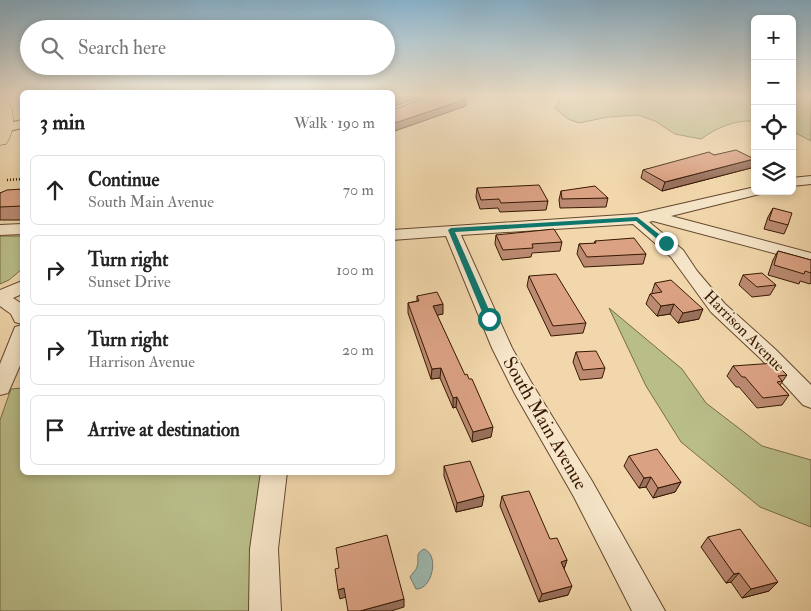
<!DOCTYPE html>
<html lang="en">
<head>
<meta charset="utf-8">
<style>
  :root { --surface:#fff; --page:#f2f2f2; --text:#222; --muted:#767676; --line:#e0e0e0 }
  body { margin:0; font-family:"IM FELL Double Pica",serif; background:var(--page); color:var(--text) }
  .controls { position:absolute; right:15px; top:15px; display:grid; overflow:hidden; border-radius:8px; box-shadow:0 2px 8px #0003 }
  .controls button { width:45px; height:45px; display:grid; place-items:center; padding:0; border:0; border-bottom:1px solid var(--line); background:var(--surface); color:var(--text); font:25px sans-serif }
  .stop { position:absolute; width:15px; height:15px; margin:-11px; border:4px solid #0f766e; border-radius:50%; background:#fff }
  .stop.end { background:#0f766e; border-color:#fff; box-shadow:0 1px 5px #0008 }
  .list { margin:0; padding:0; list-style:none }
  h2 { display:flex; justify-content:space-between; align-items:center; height:65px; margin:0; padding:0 20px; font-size:21px }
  h2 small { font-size:16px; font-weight:400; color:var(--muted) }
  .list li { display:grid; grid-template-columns:32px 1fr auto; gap:15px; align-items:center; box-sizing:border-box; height:70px; margin:0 10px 10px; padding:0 10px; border:1px solid var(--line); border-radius:8px }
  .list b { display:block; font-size:19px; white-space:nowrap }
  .list p { margin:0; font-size:16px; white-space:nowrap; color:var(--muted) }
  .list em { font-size:16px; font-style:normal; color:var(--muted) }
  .icon { flex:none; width:28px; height:28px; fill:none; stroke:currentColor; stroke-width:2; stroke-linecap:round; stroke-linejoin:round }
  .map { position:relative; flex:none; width:811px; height:611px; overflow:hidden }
  .search { position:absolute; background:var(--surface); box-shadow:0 2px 8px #0003; left:20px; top:20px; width:375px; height:55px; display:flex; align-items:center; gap:12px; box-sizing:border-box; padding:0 18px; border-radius:28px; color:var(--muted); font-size:19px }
  .panel { position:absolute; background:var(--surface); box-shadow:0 2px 8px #0003; left:20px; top:90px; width:375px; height:385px; border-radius:8px }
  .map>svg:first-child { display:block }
  .green { fill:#b9be89; stroke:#786c46 }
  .water { fill:#9cb8b0; stroke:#74786b }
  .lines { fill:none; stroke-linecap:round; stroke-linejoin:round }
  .minor-casing { stroke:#66482d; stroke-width:2 }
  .major-casing { stroke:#381903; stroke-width:2 }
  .highway-casing { stroke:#381903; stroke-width:1 }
  .path { stroke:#381903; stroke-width:2.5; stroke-dasharray:1 2; stroke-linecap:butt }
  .minor { fill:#f6e5c8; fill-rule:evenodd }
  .major { fill:#f1d7ab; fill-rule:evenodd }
  .highway { fill:#f1d7ab; fill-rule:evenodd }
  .wall { fill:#bb8a71; stroke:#381903 }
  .shaded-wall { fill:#99715c; stroke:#381903 }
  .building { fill:#daa183; stroke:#381903 }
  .route { fill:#0f766e }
  .labels { text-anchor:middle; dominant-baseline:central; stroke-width:4; stroke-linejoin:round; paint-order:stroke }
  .street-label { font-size:16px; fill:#381903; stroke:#f6e5c8 }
  .near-street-label { font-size:19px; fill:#381903; stroke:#f6e5c8 }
</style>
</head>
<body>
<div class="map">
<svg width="811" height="611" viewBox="0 0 811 611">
  <rect width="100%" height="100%" fill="#f1d7ab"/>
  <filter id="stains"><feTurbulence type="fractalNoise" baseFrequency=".004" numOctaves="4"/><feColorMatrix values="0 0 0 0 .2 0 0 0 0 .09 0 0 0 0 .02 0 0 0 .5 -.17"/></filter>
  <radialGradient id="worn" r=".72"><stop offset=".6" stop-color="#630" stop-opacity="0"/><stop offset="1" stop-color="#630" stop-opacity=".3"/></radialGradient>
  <path class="green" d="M 558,95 L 755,95 L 755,121 C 734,120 718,127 701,139 L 675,134 L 655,121 L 638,115 L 608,117 L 579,123 L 568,119 L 555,108 L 559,101 Z
    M 792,95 L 811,95 L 811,141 L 792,131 Z
    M 0,236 L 22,236 L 22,269 L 9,280 L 0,284 Z
    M 609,308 L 682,369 L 706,403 L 762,446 L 811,460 L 811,527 L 760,507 L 681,442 L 646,386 Z
    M 22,388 L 22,472 L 266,473 L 253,611 L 0,611 L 0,420 L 11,389 Z"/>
  <path class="water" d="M 424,549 C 440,555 432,590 416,589 L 410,577 C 412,573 416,571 417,567 C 420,558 414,554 424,549 Z"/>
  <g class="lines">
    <defs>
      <path id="minor" d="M 811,176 L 811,184 L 792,186 L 792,178 Z
        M 755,187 L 755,191 L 762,191 L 760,194 L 671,216 L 811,253 L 811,263 L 653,221 L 649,222 L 683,250 L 697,271 L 725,304 L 775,349 L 811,385 L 811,408 L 803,405 L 761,359 L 711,312 L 671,257 L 633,224 L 461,235 L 512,348 L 531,382 L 592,481 L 665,611 L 632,611 L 574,497 L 515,394 L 492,348 L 446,236 L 392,240 L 392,230 L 637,214 Z
        M 22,224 L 22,234 L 0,235 L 0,225 Z
        M 22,281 L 22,294 L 13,298 L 22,304 L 22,324 L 15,322 L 11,314 L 0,306 L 0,290 Z
        M 22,325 L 22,361 L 8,393 L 0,395 L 0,364 L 15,327 Z
        M 261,472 L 287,472 L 278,549 L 281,611 L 249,611 L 250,549 Z"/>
      <path id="major" d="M 22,120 L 22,128 L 5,132 L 0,131 L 0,125 Z"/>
      <path id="highway" d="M 0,95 L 5,95 C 15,109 16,129 6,144 L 0,145 Z"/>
    </defs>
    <use href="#minor" class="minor-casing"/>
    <use href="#major" class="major-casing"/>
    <use href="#highway" class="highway-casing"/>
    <path class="path" d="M 7,180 L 22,179"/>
    <use href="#minor" class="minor"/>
    <use href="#major" class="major"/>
    <use href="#highway" class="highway"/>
  </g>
  <path class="wall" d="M 714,155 L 751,168 L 662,191 L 641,178 L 643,170 Z
    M 477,188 L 548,201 L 546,210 L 500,212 L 498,208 L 480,209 L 476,197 Z
    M 22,189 L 22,220 L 0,220 L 0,193 Z
    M 561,191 L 608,198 L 606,207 L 560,208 L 559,200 Z
    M 773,208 L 788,225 L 784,234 L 764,229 L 768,217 Z
    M 496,235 L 562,242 L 560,251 L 532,253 L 531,257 L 502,260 L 495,244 Z
    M 595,241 L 646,254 L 643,264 L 584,267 L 577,254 L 579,244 L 594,244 Z
    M 778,251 L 811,260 L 811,283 L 810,284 L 800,281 L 799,284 L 768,275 L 773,260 Z
    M 743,275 L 776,285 L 770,295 L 752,297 L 739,285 Z
    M 529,276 L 586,323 L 583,333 L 551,336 L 527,286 Z
    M 655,283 L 699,319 L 678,323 L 670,314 L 657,316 L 646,304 L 650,294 L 652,294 L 652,292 Z
    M 417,296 L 443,314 L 437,315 L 491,437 L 472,442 L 456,407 L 453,408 L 440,378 L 431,379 L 408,313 L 408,303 L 417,301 Z
    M 576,352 L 605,368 L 602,378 L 580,380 L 573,362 Z
    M 733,366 L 787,375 L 780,385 L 789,395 L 782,405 L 757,408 L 739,387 L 736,387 L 727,376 Z
    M 629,456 L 681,482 L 675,492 L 653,498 L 646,487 L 639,488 L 624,466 Z
    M 444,466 L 482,506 L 456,512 L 444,476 Z
    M 502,496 L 550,539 L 567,560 L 564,569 L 568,595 L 539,602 L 500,506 Z
    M 708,537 L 778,582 L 769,591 L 742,598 L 731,582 L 726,583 L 701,547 Z"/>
  <path class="shaded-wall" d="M 407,95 L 428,95 L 392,107 L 392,100 Z
    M 466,99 L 466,106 L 392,132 L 392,124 Z
    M 754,159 L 751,168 L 662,191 L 665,182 Z
    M 443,304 L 443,314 L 433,316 L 433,306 Z
    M 674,304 L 670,314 L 657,316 L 661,306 Z
    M 703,309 L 699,319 L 678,323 L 683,313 Z
    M 441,368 L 440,378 L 431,379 L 432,369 Z
    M 457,397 L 456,407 L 453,408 L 453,398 Z
    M 493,427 L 491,437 L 472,442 L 473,432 Z
    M 651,477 L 646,487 L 639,488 L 644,478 Z
    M 681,482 L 675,492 L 653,498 L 658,488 Z
    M 484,496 L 482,506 L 456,512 L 457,503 Z
    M 567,560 L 564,569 L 561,562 Z
    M 739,573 L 731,582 L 726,583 L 734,574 Z
    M 778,582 L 769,591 L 742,598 L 751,589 Z
    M 572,586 L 568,595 L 539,602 L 542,594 Z
    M 344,588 L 346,597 L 340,599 L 338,590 Z
    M 404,599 L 404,607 L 391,611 L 360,611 Z"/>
  <path class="building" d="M 392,95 L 407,95 L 392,100 Z
    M 434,95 L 453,95 L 466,99 L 392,124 L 392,110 Z
    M 736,150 L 754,159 L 665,182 L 643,170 L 709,152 L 714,155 Z
    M 539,185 L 548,201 L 501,203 L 499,199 L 481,200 L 477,188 Z
    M 595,186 L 608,198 L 562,199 L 561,191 Z
    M 22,189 L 22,206 L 0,207 L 0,193 L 7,190 Z
    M 773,208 L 792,213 L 788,225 L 769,220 Z
    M 554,229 L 562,242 L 532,244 L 533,248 L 503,250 L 496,235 Z
    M 634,238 L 646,254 L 587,257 L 579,244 L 596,243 L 595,241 Z
    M 778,251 L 811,260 L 811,273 L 805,271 L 804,274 L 774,265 Z
    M 762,273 L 776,285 L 757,287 L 743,275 Z
    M 556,274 L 586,323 L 553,326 L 529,276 Z
    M 671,280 L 703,309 L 683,313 L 674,304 L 661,306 L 650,294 L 662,292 L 655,283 Z
    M 437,292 L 443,304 L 433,306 L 465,375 L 467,374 L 469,379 L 472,379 L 493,427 L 473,432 L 457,397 L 453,398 L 441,368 L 432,369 L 408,303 L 419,301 L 417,296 Z
    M 596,351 L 605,368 L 583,370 L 576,352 Z
    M 775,363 L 787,375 L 778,376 L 782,381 L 777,382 L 789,395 L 763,398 L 745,377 L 742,377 L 733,366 Z
    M 657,449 L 681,482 L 658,488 L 651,477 L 644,478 L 629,456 Z
    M 470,461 L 484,496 L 457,503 L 444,466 Z
    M 529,491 L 550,539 L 557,538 L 567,560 L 561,562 L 572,586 L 542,594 L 502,496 Z
    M 740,529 L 778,582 L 751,589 L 739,573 L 734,574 L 708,537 Z
    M 387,535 L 404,599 L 360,611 L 348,611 L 344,588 L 338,590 L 335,569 L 339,568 L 336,548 Z"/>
  <linearGradient id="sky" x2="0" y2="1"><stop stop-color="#89b6d2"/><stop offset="0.53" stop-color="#f9edd9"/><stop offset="1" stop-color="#f9edd9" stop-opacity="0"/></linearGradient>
  <rect width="811" height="180" fill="url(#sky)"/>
  <path class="route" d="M 637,217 L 669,242 L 669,245 L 664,245 L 636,221 L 455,232 L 493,319 L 489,322 L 485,319 L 448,230 L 451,228 Z"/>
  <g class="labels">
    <g class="street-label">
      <text transform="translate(744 331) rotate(45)">Harrison Avenue</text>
    </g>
    <g class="near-street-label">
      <text transform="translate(545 423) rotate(60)">South Main Avenue</text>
    </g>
  </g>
  <rect width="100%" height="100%" filter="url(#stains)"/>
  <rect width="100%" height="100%" fill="url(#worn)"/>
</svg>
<div class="controls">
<button>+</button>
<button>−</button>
<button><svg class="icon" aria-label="locate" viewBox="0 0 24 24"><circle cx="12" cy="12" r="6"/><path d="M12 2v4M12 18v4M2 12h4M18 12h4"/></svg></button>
<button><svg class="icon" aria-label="layers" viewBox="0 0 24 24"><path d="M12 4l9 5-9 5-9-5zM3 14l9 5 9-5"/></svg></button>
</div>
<div class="stop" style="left:489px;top:319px"></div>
<div class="stop end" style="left:666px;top:243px"></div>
<div class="search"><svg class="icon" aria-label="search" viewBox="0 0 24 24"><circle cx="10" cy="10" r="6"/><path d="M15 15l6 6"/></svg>Search here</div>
<section class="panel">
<h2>3 min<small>Walk · 190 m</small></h2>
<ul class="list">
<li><svg class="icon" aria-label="ahead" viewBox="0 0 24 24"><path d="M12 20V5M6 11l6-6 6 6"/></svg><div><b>Continue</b><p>South Main Avenue</p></div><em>70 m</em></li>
<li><svg class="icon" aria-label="right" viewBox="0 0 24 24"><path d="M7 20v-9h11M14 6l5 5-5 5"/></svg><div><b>Turn right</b><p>Sunset Drive</p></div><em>100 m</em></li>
<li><svg class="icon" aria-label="right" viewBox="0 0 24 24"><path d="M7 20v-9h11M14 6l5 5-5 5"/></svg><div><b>Turn right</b><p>Harrison Avenue</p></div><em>20 m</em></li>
<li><svg class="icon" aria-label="arrive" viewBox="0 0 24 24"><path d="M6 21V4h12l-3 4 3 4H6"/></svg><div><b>Arrive at destination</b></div></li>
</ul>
</section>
</div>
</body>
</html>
